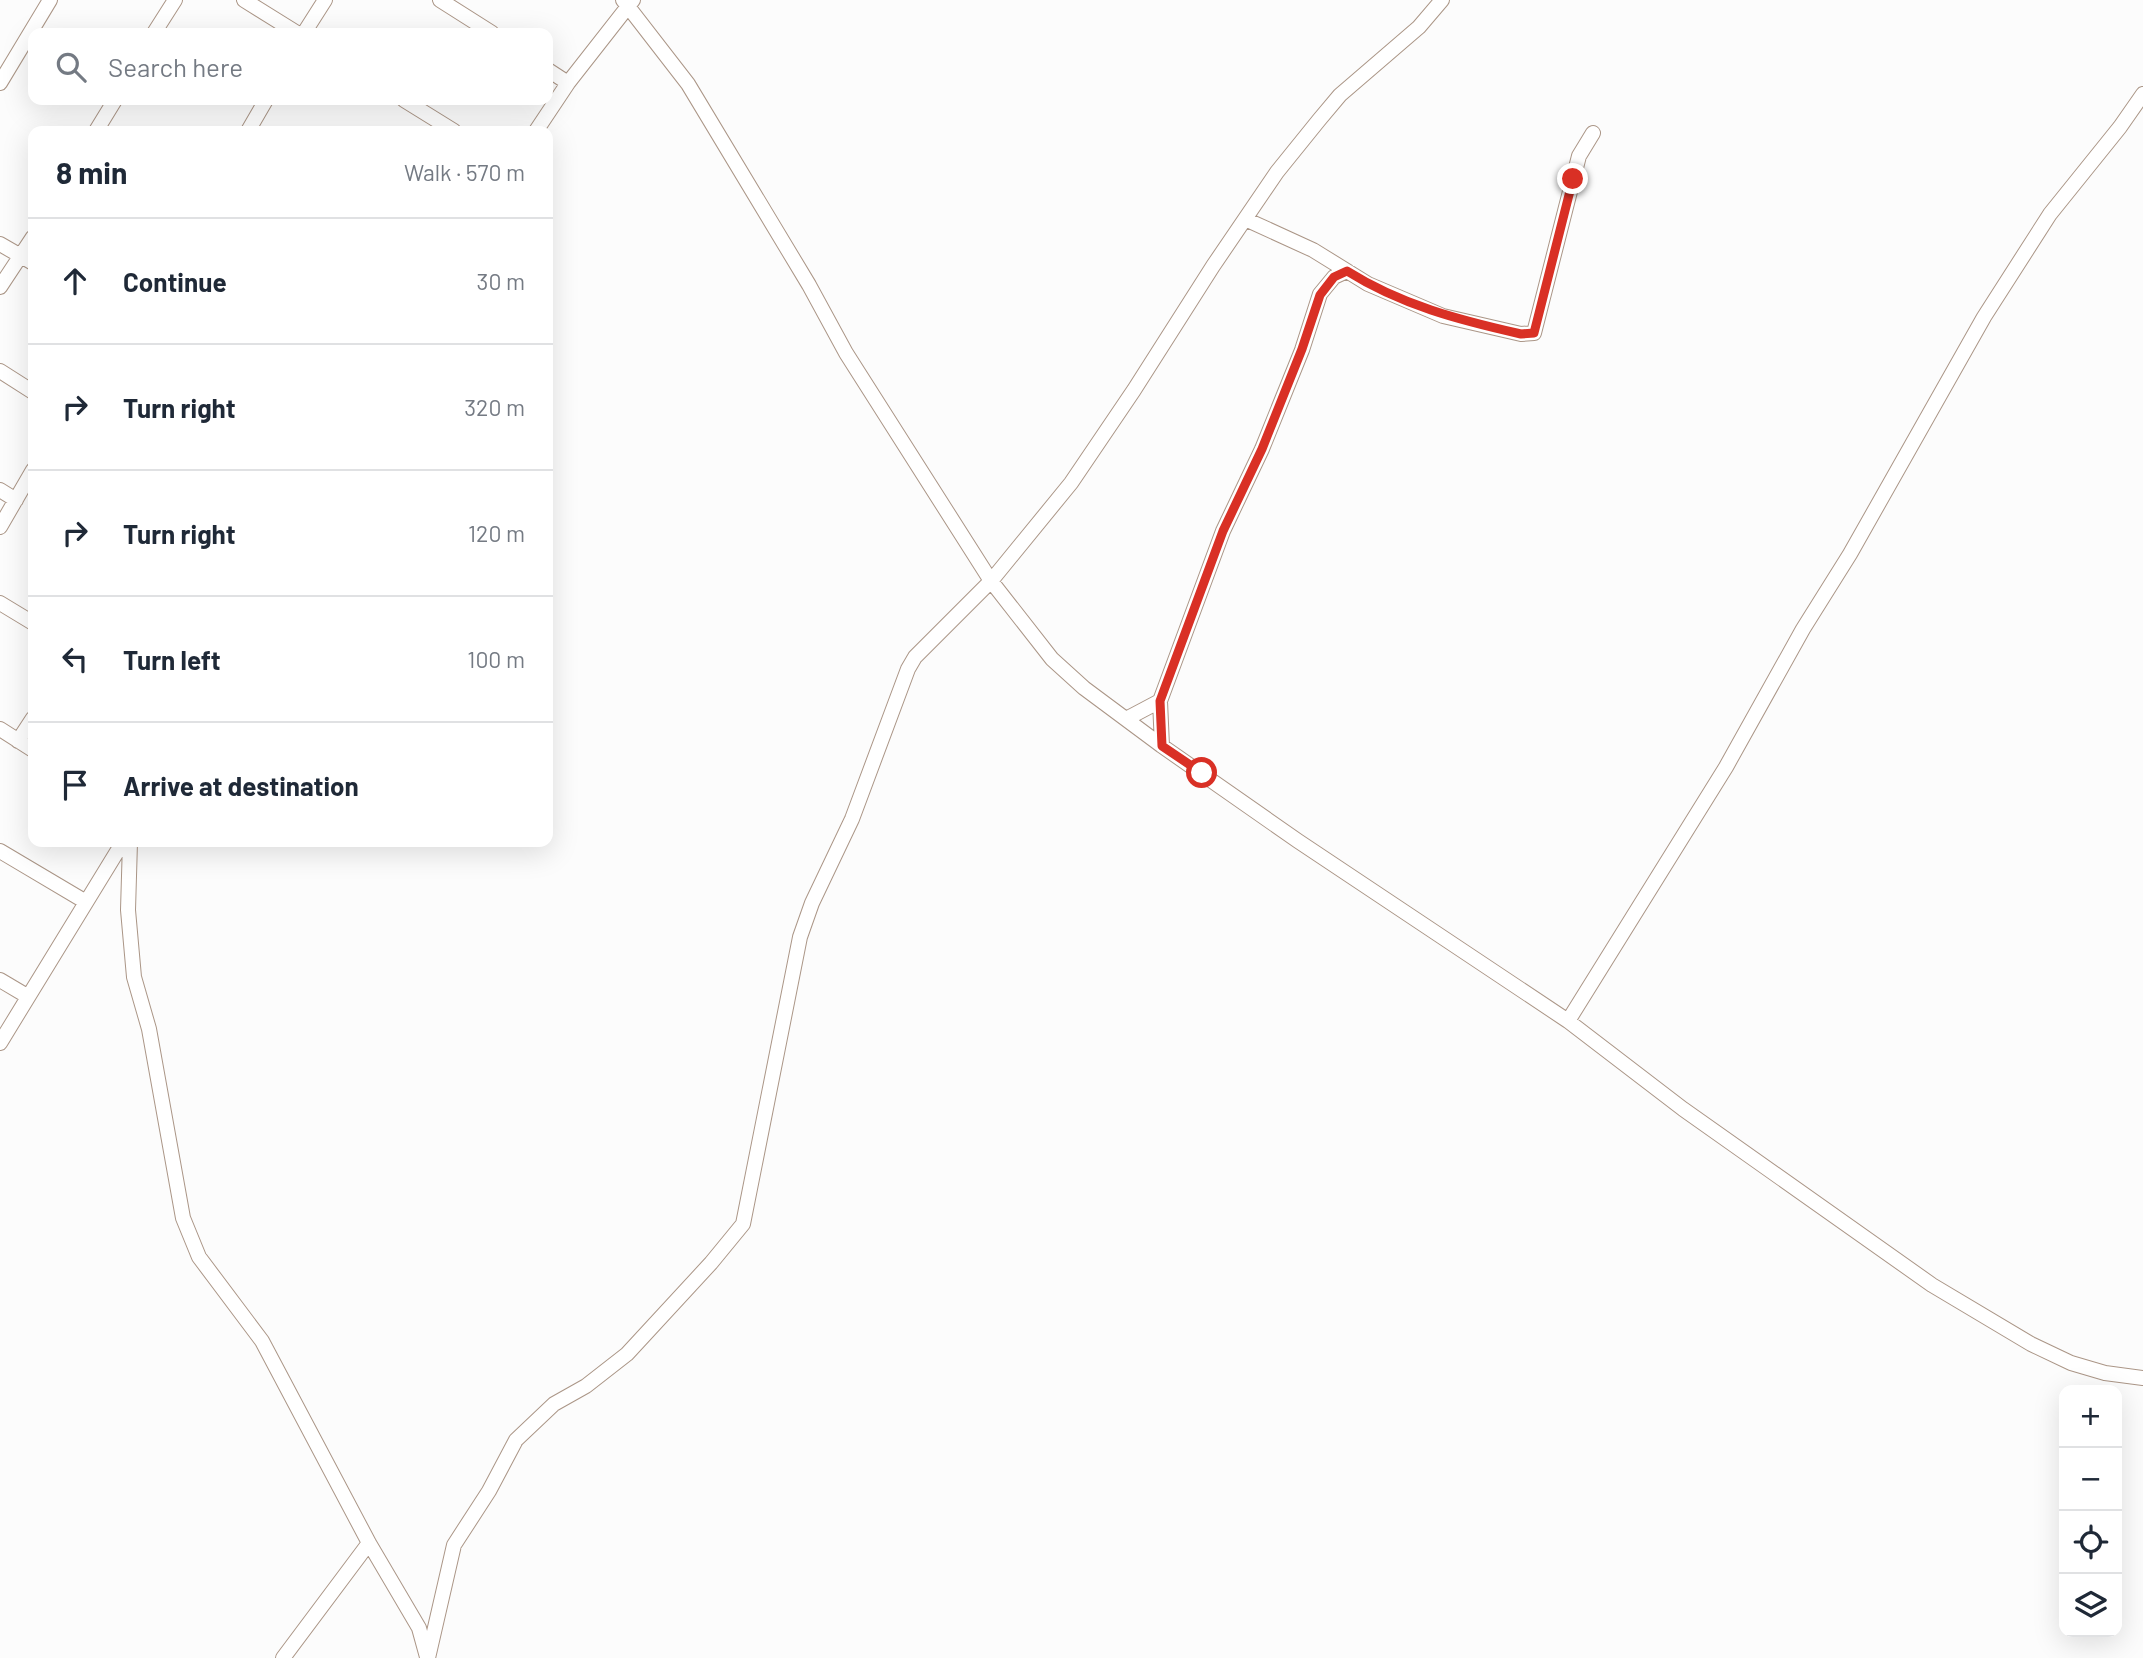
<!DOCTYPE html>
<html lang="en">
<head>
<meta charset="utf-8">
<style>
  :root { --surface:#fff; --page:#f2f2f3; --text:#1f2937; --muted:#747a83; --line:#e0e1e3 }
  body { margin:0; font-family:Barlow,sans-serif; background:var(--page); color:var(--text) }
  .controls { position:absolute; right:21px; bottom:21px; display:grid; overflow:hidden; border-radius:14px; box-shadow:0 7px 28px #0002 }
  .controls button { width:63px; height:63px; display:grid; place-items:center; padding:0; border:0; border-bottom:2px solid var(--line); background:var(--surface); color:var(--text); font:35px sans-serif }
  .stop { position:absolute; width:21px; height:21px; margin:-16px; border:5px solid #d93025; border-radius:50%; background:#fff }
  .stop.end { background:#d93025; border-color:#fff; box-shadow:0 2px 7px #0008 }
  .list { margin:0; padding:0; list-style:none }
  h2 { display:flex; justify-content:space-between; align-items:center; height:91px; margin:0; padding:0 28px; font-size:30px }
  h2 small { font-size:23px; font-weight:400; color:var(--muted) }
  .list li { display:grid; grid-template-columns:46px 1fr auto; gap:21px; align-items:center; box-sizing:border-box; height:126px; padding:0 28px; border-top:2px solid var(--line) }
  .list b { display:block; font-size:26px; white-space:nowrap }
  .list em { font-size:23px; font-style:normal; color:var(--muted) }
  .icon { flex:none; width:38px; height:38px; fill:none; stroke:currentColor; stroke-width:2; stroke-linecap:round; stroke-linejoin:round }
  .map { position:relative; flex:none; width:2143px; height:1658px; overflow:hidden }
  .search { position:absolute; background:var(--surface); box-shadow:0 7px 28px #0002; left:28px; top:28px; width:525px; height:77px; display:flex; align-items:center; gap:18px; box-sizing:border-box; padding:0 24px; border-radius:14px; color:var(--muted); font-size:26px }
  .panel { position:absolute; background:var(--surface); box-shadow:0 7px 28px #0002; left:28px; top:126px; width:525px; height:721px; border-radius:14px }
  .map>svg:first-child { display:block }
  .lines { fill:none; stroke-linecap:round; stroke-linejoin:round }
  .minor-casing { stroke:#ab9687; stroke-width:16 }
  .minor { stroke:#fff; stroke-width:14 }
  .route { stroke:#d93025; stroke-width:9 }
</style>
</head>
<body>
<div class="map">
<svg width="2143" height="1658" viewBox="0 0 2143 1658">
  <rect width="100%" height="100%" fill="#fcfcfc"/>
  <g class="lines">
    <defs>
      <path id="minor" d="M 244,0 L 297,33
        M 440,0 L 492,33
        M 623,0 L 688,84 L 809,285 L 846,353 L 991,581 L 1052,659 L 1084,688 L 1162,746 L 1298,841 L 1568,1021 L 1683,1109 L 1932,1285 L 2031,1344 L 2071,1363 L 2105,1373 L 2143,1378
        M 154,33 L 175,0
        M 304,33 L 325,0
        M 548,70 L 568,83
        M 0,83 L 50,0
        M 404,100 L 454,131
        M 96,131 L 115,100
        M 248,131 L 266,100
        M 536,131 L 568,83 L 633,0
        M 1245,219 L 1313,250 L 1368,284 L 1443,316 L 1521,334 L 1534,333 L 1579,156 L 1593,133
        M 0,244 L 33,263
        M 0,287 L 33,237
        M 0,371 L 33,392
        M 0,490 L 16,500
        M 0,527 L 33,470
        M 0,603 L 33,623
        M 1160,701 L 1162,746
        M 1126,719 L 1160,701 L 1223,531 L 1262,449 L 1302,350 L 1320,294 L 1334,277 L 1347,271
        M 0,729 L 33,750
        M 18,741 L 33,718
        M 130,842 L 128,910 L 134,977 L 149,1029 L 183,1218 L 199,1257 L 262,1341 L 369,1543 L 419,1628 L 427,1657
        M 0,851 L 86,902
        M 0,980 L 27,996
        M 1568,1021 L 1726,767 L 1803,629 L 1850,554 L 1984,317 L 2050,214 L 2120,127 L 2143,94
        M 0,1043 L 123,842
        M 283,1658 L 369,1543
        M 428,1658 L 454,1545 L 489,1491 L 516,1440 L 554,1404 L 586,1386 L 627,1354 L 711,1263 L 743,1224 L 800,937 L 812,903 L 852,819 L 908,669 L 915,657 L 991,581 L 1071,483 L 1134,390 L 1213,266 L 1277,172 L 1319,120 L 1340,95 L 1419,27 L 1442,0"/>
    </defs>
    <use href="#minor" class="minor-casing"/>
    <use href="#minor" class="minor"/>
  </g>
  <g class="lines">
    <path class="route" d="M 1202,773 L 1162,746 L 1160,701 L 1223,531 L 1262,449 L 1302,349 L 1320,295 L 1334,277 L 1347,271 C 1401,305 1459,320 1521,334 L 1534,333 L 1573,179"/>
  </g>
</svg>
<div class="controls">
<button>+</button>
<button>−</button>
<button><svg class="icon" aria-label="locate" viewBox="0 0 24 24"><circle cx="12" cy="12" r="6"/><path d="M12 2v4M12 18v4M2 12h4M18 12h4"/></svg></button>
<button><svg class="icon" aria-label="layers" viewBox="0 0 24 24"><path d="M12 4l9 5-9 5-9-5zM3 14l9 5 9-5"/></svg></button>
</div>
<div class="stop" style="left:1202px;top:773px"></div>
<div class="stop end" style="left:1573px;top:179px"></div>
<div class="search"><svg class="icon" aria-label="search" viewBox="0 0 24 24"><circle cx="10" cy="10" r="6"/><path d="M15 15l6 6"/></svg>Search here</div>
<section class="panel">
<h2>8 min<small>Walk · 570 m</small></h2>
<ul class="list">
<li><svg class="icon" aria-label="ahead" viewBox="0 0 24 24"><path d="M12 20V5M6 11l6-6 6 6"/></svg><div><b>Continue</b></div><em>30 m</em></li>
<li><svg class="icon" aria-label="right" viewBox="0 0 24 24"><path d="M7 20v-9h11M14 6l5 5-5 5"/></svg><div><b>Turn right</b></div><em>320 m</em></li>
<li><svg class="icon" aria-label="right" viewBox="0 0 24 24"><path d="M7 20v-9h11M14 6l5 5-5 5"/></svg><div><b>Turn right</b></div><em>120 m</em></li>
<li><svg class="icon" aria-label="left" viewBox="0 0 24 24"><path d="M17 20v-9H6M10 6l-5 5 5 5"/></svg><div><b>Turn left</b></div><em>100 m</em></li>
<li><svg class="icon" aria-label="arrive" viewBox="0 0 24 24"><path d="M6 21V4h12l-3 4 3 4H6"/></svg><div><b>Arrive at destination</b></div></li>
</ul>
</section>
</div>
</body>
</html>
